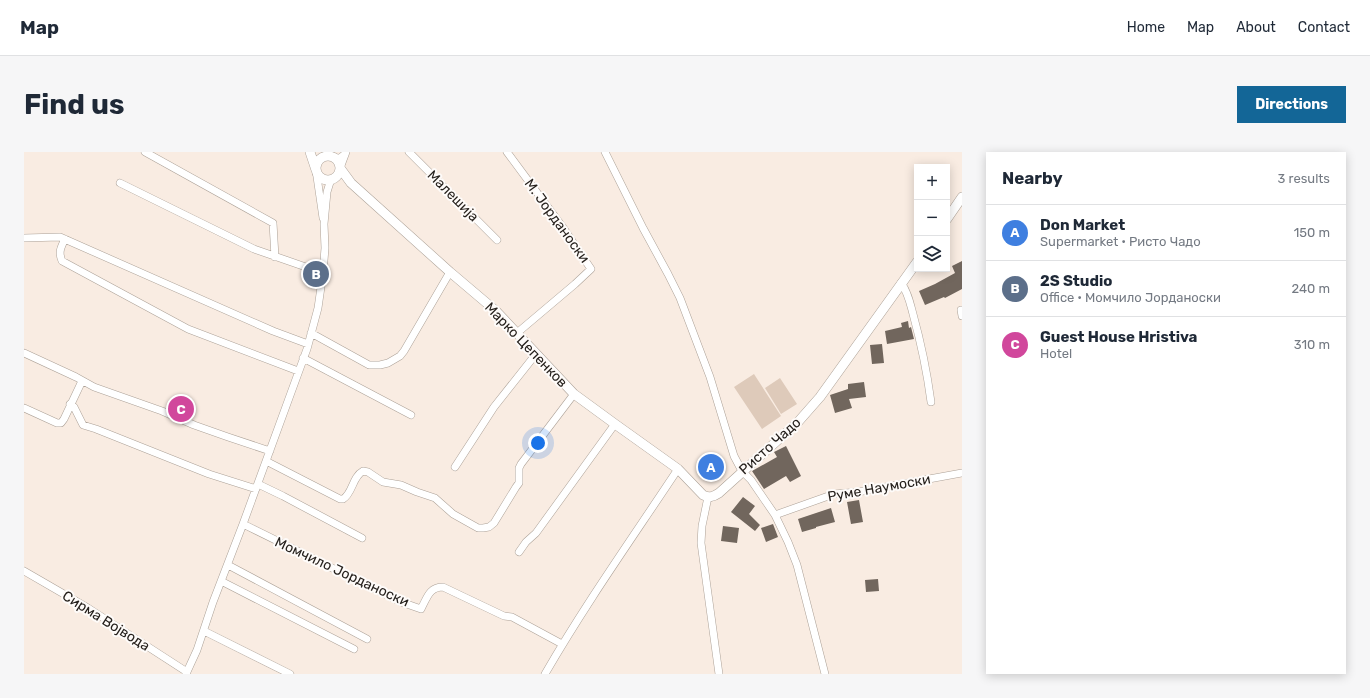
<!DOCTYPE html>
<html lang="en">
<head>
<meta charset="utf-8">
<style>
  :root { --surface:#fff; --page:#f6f6f7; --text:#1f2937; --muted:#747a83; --line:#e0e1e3; --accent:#136697 }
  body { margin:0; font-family:Rubik,sans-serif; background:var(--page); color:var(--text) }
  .controls { position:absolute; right:12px; top:12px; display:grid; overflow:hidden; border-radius:0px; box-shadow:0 2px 10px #0003 }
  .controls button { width:36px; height:36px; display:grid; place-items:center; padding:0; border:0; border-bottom:1px solid var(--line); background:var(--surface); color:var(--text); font:20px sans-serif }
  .you { position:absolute; left:514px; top:291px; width:14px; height:14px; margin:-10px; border:3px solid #fff; border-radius:50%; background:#1a73e8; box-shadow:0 0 0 6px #1a73e833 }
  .badge { display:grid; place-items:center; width:26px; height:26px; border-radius:50%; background:var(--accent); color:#fff; font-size:13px; font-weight:700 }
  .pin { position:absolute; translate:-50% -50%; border:2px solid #fff; box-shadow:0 1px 4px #0006 }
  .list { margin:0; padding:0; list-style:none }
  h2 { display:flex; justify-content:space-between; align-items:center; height:52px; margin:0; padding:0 16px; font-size:17px }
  h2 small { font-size:13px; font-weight:400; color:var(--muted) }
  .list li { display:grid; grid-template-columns:26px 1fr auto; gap:12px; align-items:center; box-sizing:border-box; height:56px; padding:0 16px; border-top:1px solid var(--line) }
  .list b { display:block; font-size:15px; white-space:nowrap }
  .list p { margin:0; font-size:13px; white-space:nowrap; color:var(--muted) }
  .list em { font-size:13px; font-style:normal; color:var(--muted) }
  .icon { flex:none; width:22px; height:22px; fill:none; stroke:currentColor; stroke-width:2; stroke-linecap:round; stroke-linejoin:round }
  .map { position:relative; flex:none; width:938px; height:522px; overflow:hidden; border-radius:0px }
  header { display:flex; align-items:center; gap:24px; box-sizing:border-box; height:56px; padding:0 20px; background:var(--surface); border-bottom:1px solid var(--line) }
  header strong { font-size:19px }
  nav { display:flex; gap:22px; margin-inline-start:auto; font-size:14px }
  .intro { display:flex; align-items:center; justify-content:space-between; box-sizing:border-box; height:96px; padding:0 24px }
  h1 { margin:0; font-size:28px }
  .button { padding:10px 18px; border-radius:0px; background:var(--accent); color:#fff; font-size:14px; font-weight:700 }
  main { display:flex; gap:24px; padding:0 24px }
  aside { flex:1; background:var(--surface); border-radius:0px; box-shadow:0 2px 10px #0003 }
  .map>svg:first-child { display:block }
  .green { fill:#decaba }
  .building { fill:#71665d }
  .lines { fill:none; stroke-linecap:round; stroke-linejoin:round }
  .minor-casing { stroke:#aca197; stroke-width:8 }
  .tertiary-casing { stroke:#aca197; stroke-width:10 }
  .minor { stroke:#fff; stroke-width:7 }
  .tertiary { stroke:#fff; stroke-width:9 }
  .labels { text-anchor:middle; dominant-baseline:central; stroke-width:4; stroke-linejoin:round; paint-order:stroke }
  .street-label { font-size:14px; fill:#26211d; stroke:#fefbf9 }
</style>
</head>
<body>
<header>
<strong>Map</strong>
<nav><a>Home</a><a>Map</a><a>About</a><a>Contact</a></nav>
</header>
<div class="intro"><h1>Find us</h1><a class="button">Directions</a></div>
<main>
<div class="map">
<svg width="938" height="522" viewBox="0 0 938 522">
  <rect width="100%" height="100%" fill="#f9ece2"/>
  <path class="green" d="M 730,222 L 757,264 L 738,277 L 710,235 Z
    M 756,226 L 773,252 L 757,262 L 741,236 Z"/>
  <path class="building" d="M 938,109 L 938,137 L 921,146 L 920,145 L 901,153 L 895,139 L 911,132 L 931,121 L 928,114 Z
    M 884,169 L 885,176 L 887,175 L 890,187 L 863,192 L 861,179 L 878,175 L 877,171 Z
    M 858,192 L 860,211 L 848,212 L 846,193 Z
    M 840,230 L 842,245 L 825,247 L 828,256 L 811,261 L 806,243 L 824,237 L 824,232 Z
    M 762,294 L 777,324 L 766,330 L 762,324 L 740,337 L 728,319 L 753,305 L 750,300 Z
    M 719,345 L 731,354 L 725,362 L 736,373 L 731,379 L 707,360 Z
    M 835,348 L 839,370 L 827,372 L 823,350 Z
    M 807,356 L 811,370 L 792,375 L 792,376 L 778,380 L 774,367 Z
    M 749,372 L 754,385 L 742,390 L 737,376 Z
    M 699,374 L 715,376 L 713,391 L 697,389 Z
    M 854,427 L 855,439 L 842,440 L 841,428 Z"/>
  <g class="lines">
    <defs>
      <path id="minor" d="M 121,0 L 249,71 L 251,105
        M 385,0 L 473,88
        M 483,0 L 540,77 L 567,117 L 551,132 L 493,181
        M 581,0 L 619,76 L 644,122 L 656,146 L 686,225 L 710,304 L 718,319 L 727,328 L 751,363 L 764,390 L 773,413 L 801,522
        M 311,6 L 316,6 L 321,2
        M 316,16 L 322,0
        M 292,18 L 299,66
        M 96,31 L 230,97 L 299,121
        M 0,86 L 36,85 L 249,179 L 284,192
        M 41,87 C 37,95 34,100 38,109 L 164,177 L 274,219
        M 877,131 C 884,140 886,151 889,162 C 897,191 903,220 907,250
        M 937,158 L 938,164
        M 287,181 L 345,213 L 356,213 L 364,211 L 376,204 L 380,199 L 426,120
        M 0,201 L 52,225 L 70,235 L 138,259 L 170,273 L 204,285 L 246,299
        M 279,206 L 387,263
        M 46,252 L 50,255 L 59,273 L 72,277 L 185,322 L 232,337
        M 0,256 L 33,271 L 37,271 L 40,267 L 58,229
        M 242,309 L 316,347 L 319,347 C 329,341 328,325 339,319 L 344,320 L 359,330 L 377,333 L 393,340 L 411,346 L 429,362 L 454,376 L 459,376 L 465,375 L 470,371 L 492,335 L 495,331 L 495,316 L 497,312 L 550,242
        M 431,315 L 470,255 L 512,202
        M 234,332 L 259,344 L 338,386
        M 684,345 L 678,374 L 677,391 L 695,522
        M 751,363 L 810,342 L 834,340 L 938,321
        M 219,372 L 377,450 L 397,457 C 403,446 405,435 419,435 L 480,464 L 488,465 L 538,492
        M 495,400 L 502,390 L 512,381 L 591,272
        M 204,413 L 343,487
        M 0,419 L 64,456 L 163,520
        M 197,429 L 330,497
        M 180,479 L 266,522
        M 162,522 L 173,498 L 189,450 L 219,372 L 283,197 L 294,156 L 299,121 L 301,96 L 300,72 L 303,40 L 307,27
        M 521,522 C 562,451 609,385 654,317"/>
      <path id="tertiary" d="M 286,0 L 292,18
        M292 16a12 12 0 1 1 24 0a12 12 0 1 1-24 0Z
        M 316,16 L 327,31 L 426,120 L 472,159 L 550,242 L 591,272 L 654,317 L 679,343 C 685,346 689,345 695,341 L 774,270 L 796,245 L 893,110
        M 923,67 L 938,45"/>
    </defs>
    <use href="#minor" class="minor-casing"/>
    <use href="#tertiary" class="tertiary-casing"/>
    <use href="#minor" class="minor"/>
    <use href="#tertiary" class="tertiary"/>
  </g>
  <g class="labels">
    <g class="street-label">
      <text transform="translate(429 44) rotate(45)">Малешија</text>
      <text transform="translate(533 69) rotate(54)">М. Јорданоски</text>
      <text transform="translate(502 193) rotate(46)">Марко Цепенков</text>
      <text transform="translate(746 294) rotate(-42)">Ристо Чадо</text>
      <text transform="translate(855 336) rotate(-10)">Руме Наумоски</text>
      <text transform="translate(318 420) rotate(25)">Момчило Јорданоски</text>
      <text transform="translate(82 469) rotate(32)">Сирма Војвода</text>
    </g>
  </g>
</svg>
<div class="controls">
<button>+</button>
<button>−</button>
<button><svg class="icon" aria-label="layers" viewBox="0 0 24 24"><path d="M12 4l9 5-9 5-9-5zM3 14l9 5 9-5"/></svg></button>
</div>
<div class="you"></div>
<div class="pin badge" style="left:687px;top:315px;background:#3f7fe0">A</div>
<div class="pin badge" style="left:292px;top:122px;background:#5c6f8a">B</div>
<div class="pin badge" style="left:157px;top:257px;background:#d1479c">C</div>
</div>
<aside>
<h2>Nearby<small>3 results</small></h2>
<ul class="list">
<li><span class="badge" style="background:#3f7fe0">A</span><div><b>Don Market</b><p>Supermarket · Ристо Чадо</p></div><em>150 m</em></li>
<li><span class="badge" style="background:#5c6f8a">B</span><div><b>2S Studio</b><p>Office · Момчило Јорданоски</p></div><em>240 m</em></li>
<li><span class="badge" style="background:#d1479c">C</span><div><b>Guest House Hristiva</b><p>Hotel</p></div><em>310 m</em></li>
</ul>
</aside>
</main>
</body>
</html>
